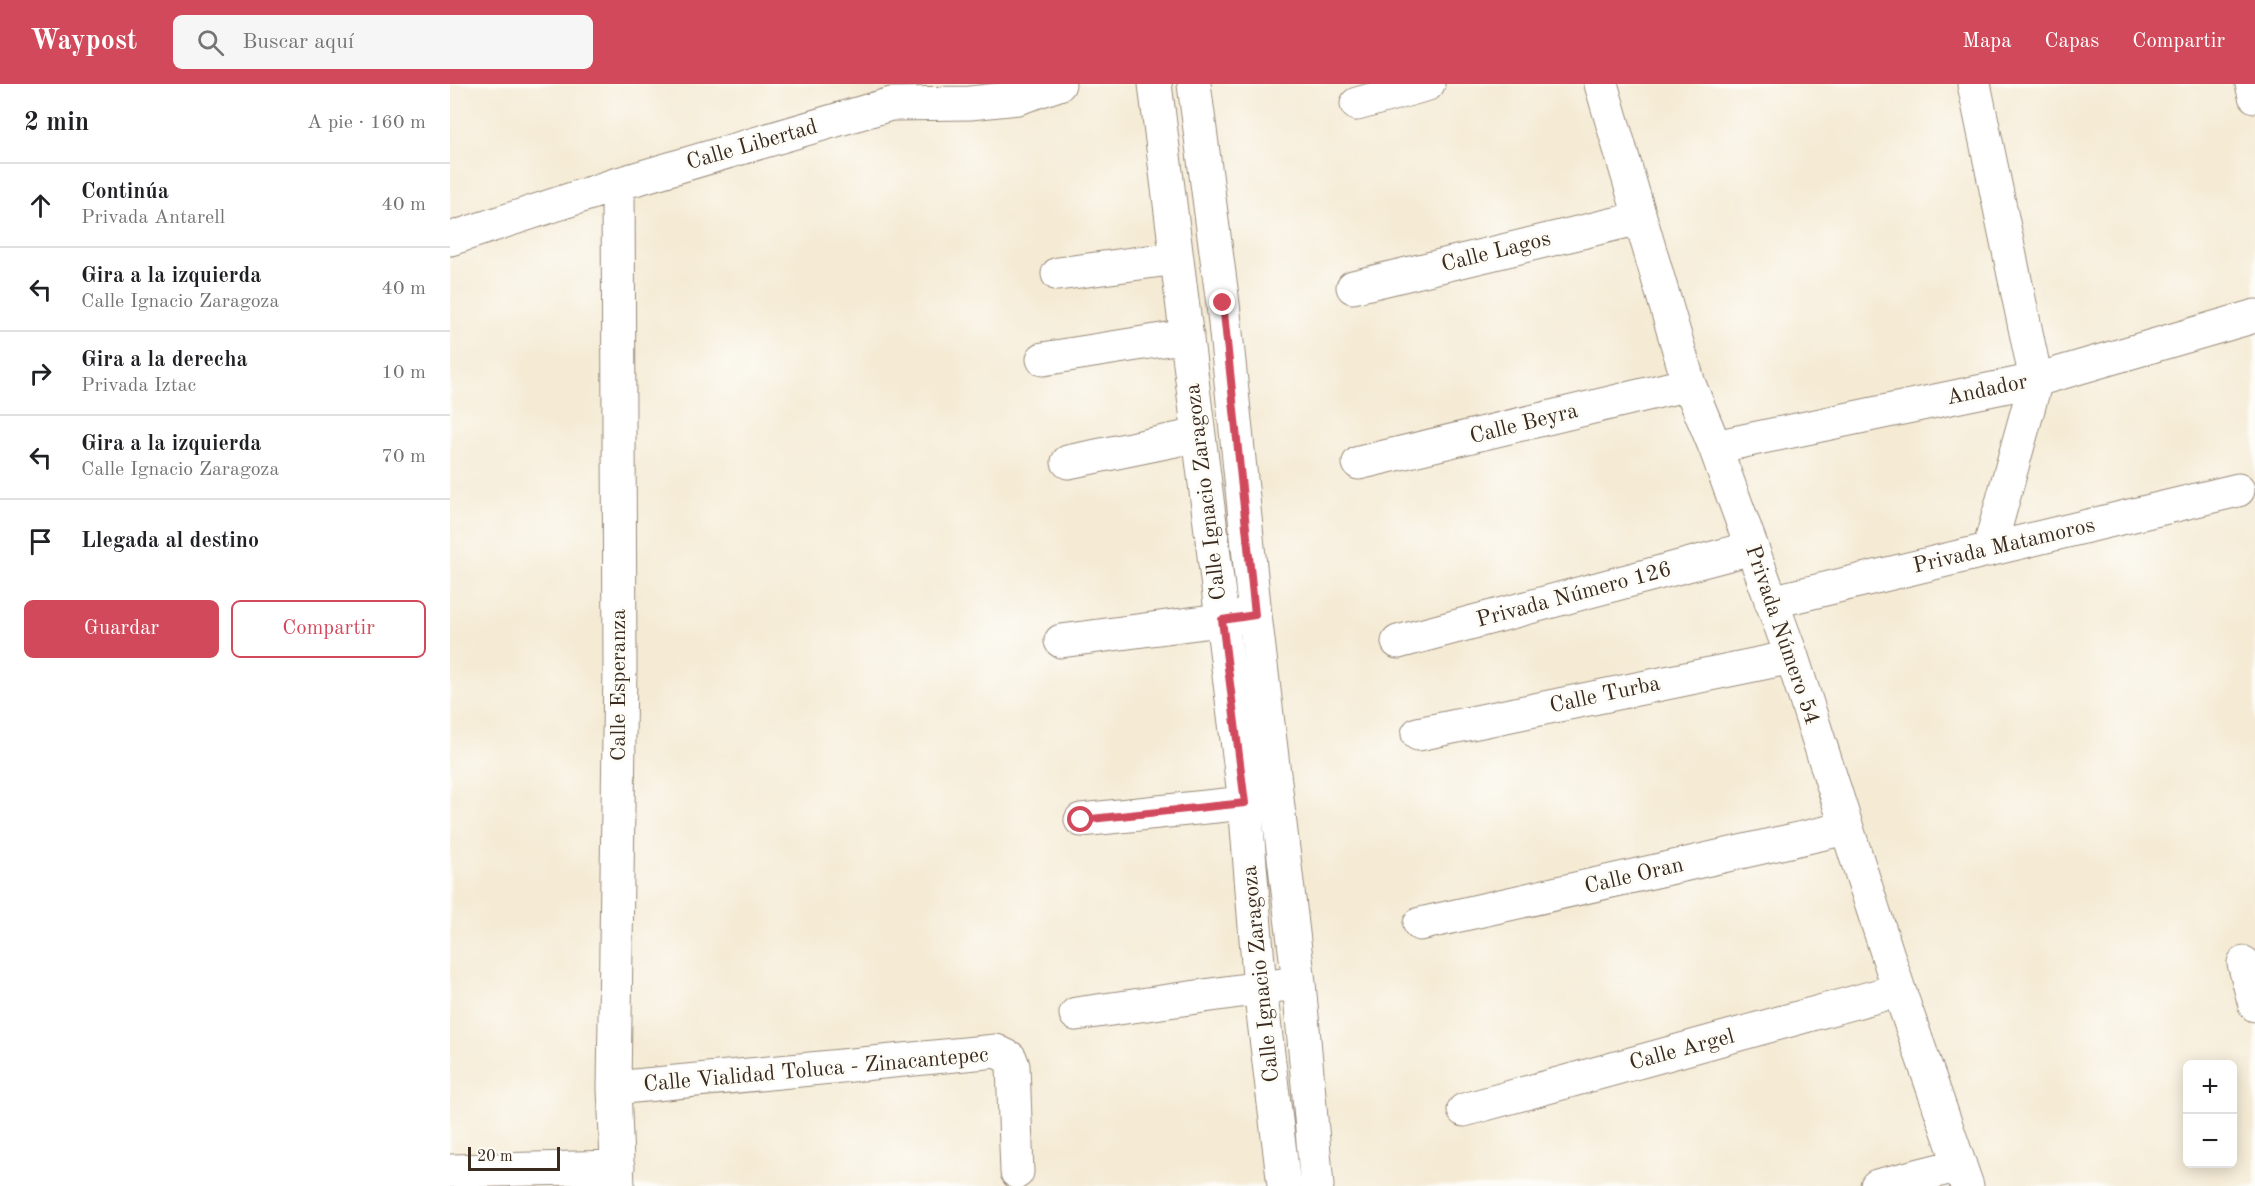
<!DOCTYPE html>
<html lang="es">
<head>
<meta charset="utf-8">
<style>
  :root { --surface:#fff; --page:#f6f6f6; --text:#202124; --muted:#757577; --line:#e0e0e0; --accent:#d1495b }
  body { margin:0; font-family:"Old Standard TT",serif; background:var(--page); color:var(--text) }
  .controls { position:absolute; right:18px; bottom:18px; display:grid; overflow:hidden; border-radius:9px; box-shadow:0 3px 15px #0003 }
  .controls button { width:54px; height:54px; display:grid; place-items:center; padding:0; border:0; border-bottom:2px solid var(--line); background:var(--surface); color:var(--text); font:30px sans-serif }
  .scale { position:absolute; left:18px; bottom:15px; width:92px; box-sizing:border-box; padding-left:6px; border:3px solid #3b2a1e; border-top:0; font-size:16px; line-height:21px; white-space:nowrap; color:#3b2a1e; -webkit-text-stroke:4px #fdfcf7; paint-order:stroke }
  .stop { position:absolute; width:18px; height:18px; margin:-14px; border:4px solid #d1495b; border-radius:50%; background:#fff }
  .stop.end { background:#d1495b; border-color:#fff; box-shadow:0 2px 6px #0008 }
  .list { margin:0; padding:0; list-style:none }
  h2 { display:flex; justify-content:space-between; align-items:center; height:78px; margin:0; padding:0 24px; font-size:26px }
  h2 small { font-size:20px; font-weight:400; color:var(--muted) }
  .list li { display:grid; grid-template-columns:39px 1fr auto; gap:18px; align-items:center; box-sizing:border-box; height:84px; padding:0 24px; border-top:2px solid var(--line) }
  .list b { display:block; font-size:22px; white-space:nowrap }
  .list p { margin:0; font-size:20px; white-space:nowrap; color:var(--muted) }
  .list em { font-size:20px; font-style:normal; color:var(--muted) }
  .actions { display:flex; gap:12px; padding:18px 24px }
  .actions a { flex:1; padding:14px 0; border:2px solid var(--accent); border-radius:9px; text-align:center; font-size:21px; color:var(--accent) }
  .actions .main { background:var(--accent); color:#fff }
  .icon { flex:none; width:33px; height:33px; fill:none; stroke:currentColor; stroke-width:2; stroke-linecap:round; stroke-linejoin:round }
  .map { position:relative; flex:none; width:1805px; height:1102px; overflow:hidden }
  header { display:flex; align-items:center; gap:36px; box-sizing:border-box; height:84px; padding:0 30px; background:var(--accent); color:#fff }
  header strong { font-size:28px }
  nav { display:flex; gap:33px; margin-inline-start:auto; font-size:21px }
  .search { width:420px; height:54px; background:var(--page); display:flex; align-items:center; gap:15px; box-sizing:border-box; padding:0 21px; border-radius:9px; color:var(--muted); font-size:22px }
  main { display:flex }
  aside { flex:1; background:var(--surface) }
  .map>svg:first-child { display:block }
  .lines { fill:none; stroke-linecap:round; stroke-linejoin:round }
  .street-casing { stroke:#988a7a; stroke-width:35 }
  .street { stroke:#fff; stroke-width:33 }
  .route { stroke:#d1495b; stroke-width:8 }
  .labels { text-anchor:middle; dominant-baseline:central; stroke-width:6; stroke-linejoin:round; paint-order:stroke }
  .street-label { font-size:22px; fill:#3b2a1e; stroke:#fdfcf7 }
</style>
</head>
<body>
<header>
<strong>Waypost</strong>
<div class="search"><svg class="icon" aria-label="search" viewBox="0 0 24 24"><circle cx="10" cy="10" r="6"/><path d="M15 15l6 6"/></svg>Buscar aquí</div>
<nav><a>Mapa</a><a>Capas</a><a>Compartir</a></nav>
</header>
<main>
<aside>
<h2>2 min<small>A pie · 160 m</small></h2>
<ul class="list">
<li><svg class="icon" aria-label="ahead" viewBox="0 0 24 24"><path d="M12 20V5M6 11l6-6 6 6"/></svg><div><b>Continúa</b><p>Privada Antarell</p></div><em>40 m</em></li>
<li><svg class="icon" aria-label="left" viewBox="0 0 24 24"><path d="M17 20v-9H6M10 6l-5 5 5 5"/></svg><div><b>Gira a la izquierda</b><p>Calle Ignacio Zaragoza</p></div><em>40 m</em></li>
<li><svg class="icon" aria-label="right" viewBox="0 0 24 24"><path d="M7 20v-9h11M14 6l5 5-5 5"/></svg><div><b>Gira a la derecha</b><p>Privada Iztac</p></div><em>10 m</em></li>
<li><svg class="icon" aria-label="left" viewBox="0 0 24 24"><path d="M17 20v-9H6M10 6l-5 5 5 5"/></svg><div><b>Gira a la izquierda</b><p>Calle Ignacio Zaragoza</p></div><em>70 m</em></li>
<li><svg class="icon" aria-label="arrive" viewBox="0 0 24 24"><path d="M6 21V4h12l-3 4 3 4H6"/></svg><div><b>Llegada al destino</b></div></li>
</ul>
<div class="actions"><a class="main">Guardar</a><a>Compartir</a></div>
</aside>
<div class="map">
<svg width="1805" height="1102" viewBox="0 0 1805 1102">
  <rect width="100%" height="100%" fill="#fdfcf7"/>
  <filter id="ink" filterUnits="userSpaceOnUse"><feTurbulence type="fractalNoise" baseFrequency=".0167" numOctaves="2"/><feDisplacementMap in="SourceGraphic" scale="12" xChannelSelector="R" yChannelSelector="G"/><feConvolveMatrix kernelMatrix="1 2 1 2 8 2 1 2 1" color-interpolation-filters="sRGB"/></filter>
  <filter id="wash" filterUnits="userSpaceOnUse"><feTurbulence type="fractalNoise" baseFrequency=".008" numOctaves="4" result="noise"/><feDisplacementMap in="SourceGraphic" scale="24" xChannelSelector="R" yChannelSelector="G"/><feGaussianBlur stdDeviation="1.35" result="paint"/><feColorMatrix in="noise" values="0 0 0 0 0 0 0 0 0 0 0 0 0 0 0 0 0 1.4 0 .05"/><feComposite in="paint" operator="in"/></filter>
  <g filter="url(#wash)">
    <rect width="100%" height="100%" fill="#f5ebd5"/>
  </g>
  <g filter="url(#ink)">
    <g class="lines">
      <defs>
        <path id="street" d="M 705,0 L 795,719 L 810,904 L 834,1102
          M 744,0 L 773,220 L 805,531 L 849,899 L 867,1102
          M 1151,0 L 1239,300 L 1265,363 L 1342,573 L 1449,906 L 1517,1102
          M 1524,0 L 1586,296 L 1539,466
          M 1802,0 L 1805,12
          M 907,20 L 978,0
          M 168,100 L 170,583 L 164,1004 L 168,1102
          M 0,155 L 168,100 L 441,20 L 520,19 L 568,14 L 609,0
          M 608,190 L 727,174
          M 903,203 L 1190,134
          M 593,275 L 737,252
          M 1265,363 L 1586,296 L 1805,232
          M 618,378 L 749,351
          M 909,379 L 1239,300
          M 1321,518 L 1788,406
          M 611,557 L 792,533
          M 948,558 L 1301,464
          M 968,650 L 1342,573
          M 631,736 L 795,719
          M 970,840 L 1397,744
          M 1794,879 L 1805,921
          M 626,930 L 832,901
          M 164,1004 L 546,967 L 560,974 L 563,982 L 567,1088
          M 1014,1026 L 1449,906
          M 0,1087 L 168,1083
          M 1427,1102 L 1510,1081"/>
      </defs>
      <use href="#street" class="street-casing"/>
      <use href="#street" class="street"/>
    </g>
  </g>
  <g class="lines" filter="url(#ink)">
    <path class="route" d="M 631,736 L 795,719 L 772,536 L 805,531 L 773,219"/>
  </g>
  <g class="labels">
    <g class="street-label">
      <text transform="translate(302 61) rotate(-16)">Calle Libertad</text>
      <text transform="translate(1046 168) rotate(-14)">Calle Lagos</text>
      <text transform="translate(1537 306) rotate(-12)">Andador</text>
      <text transform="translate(1074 340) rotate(-14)">Calle Beyra</text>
      <text transform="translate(756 408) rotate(-97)">Calle Ignacio Zaragoza</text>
      <text transform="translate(1554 462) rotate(-13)">Privada Matamoros</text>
      <text transform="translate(1124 511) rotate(-15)">Privada Número 126</text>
      <text transform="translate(1332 551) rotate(71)">Privada Número 54</text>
      <text transform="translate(169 601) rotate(-90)">Calle Esperanza</text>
      <text transform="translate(1155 611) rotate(-12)">Calle Turba</text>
      <text transform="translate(1184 792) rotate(-13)">Calle Oran</text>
      <text transform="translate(811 890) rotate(-96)">Calle Ignacio Zaragoza</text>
      <text transform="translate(1232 966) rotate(-15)">Calle Argel</text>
      <text transform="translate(366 986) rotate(-5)">Calle Vialidad Toluca - Zinacantepec</text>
    </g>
  </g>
</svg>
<div class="controls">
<button>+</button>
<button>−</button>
</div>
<div class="scale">20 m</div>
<div class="stop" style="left:631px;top:736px"></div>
<div class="stop end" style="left:773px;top:219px"></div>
</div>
</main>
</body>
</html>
